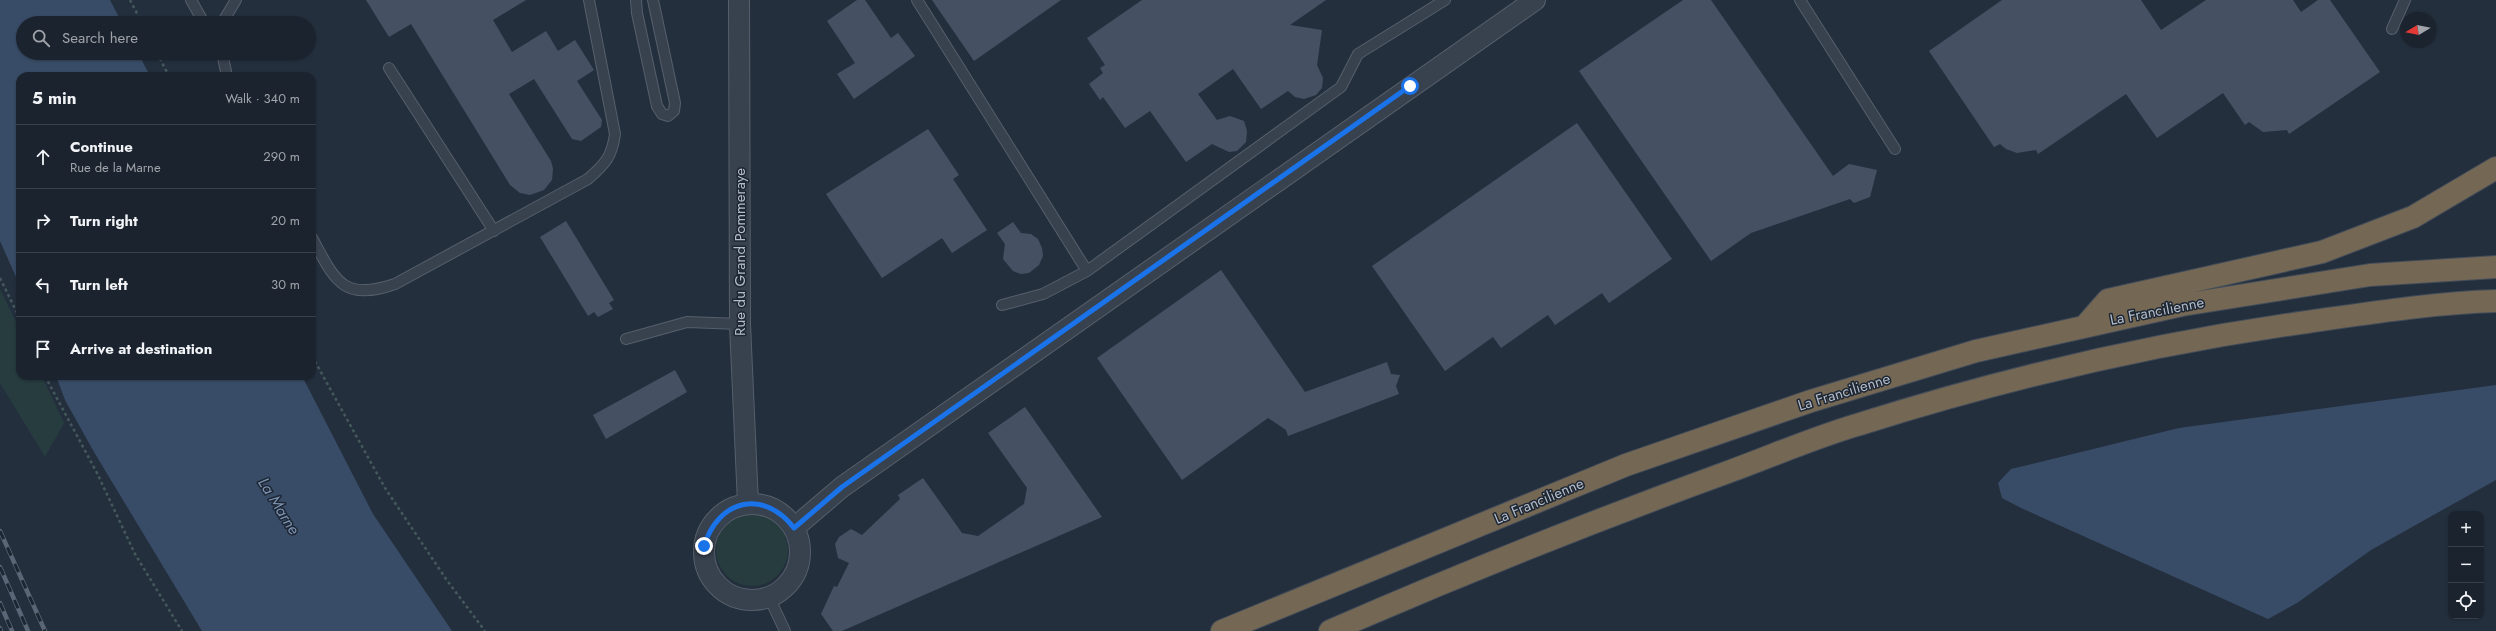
<!DOCTYPE html>
<html lang="en">
<head>
<meta charset="utf-8">
<style>
  :root { --surface:#1b232e; --page:#282f3a; --text:#f1f3f6; --muted:#a0a4aa; --line:#39404a }
  body { margin:0; font-family:Jost,sans-serif; background:var(--page); color:var(--text) }
  .controls { position:absolute; right:12px; bottom:12px; display:grid; overflow:hidden; border-radius:8px; box-shadow:0 1px 3px #0004 }
  .controls button { width:36px; height:36px; display:grid; place-items:center; padding:0; border:0; border-bottom:1px solid var(--line); background:var(--surface); color:var(--text); font:20px sans-serif }
  .compass { position:absolute; left:2400px; top:12px; width:36px; height:36px; border-radius:50%; background:var(--surface); box-shadow:0 1px 3px #0004; rotate:260deg }
  .stop { position:absolute; width:12px; height:12px; margin:-9px; border:3px solid #1a73e8; border-radius:50%; background:#fff }
  .stop.end { background:#1a73e8; border-color:#fff; box-shadow:0 1px 4px #0008 }
  .list { margin:0; padding:0; list-style:none }
  h2 { display:flex; justify-content:space-between; align-items:center; height:52px; margin:0; padding:0 16px; font-size:17px }
  h2 small { font-size:13px; font-weight:400; color:var(--muted) }
  .list li { display:grid; grid-template-columns:26px 1fr auto; gap:12px; align-items:center; box-sizing:border-box; height:64px; padding:0 16px; border-top:1px solid var(--line) }
  .list b { display:block; font-size:15px; white-space:nowrap }
  .list p { margin:0; font-size:13px; white-space:nowrap; color:var(--muted) }
  .list em { font-size:13px; font-style:normal; color:var(--muted) }
  .icon { flex:none; width:22px; height:22px; fill:none; stroke:currentColor; stroke-width:2; stroke-linecap:round; stroke-linejoin:round }
  .map { position:relative; flex:none; width:2496px; height:631px; overflow:hidden }
  .search { position:absolute; background:var(--surface); box-shadow:0 1px 3px #0004; left:16px; top:16px; width:300px; height:44px; display:flex; align-items:center; gap:10px; box-sizing:border-box; padding:0 14px; border-radius:22px; color:var(--muted); font-size:15px }
  .panel { position:absolute; background:var(--surface); box-shadow:0 1px 3px #0004; left:16px; top:72px; width:300px; height:308px; border-radius:12px }
  .map>svg:first-child { display:block }
  .green { fill:#263c3f }
  .water { fill:#394c67 }
  .building { fill:#455162 }
  .lines { fill:none; stroke-linecap:round; stroke-linejoin:round }
  .lane-casing { stroke:#565f6c; stroke-width:12 }
  .street-casing { stroke:#565f6c; stroke-width:22 }
  .highway-casing { stroke:#434c59; stroke-width:24 }
  .path { stroke:#44595c; stroke-width:2.5; stroke-dasharray:3 3; stroke-linecap:butt }
  .lane { stroke:#38414e; stroke-width:10 }
  .street { stroke:#38414e; stroke-width:20 }
  .highway { stroke:#746855; stroke-width:22 }
  .rail-casing { stroke:#5a6575; stroke-width:4.5 }
  .rail { stroke:#1d2633; stroke-width:3; stroke-dasharray:9; stroke-linecap:butt }
  .route { stroke:#1a73e8; stroke-width:5 }
  .labels { text-anchor:middle; dominant-baseline:central; stroke-width:3; stroke-linejoin:round; paint-order:stroke }
  .street-label { font-size:15px; fill:#b4bcc9; stroke:#1d2633 }
  .water-label { font-size:16px; font-style:italic; fill:#7c92b1; stroke:#1d2633 }
</style>
</head>
<body>
<div class="map">
<svg width="2496" height="631" viewBox="0 0 2496 631">
  <rect width="100%" height="100%" fill="#242f3e"/>
  <path class="green" d="M 0,289 L 20,330 L 20,376 L 42,376 L 64,423 L 45,457 L 0,383 Z
    M716 550a36 36 0 1 1 72 0a36 36 0 1 1-72 0Z"/>
  <path class="water" d="M 0,0 L 110,0 L 122,23 L 23,23 L 23,53 L 138,53 L 150,76 L 20,76 L 20,286 L 0,241 Z
    M 56,376 L 302,376 L 373,514 L 452,631 L 202,631 L 94,452 L 65,400 Z
    M 2496,385 L 2496,480 L 2371,550 L 2297,603 L 2268,619 L 2021,508 L 2002,498 L 1998,483 L 2011,469 L 2179,428 Z"/>
  <path class="building" d="M 366,0 L 526,0 L 493,20 L 512,52 L 546,31 L 558,51 L 575,40 L 594,70 L 577,81 L 602,120 L 601,127 L 581,141 L 572,139 L 534,79 L 509,94 L 551,161 L 553,169 L 552,180 L 544,190 L 530,195 L 520,193 L 510,185 L 411,24 L 389,37 Z
    M 857,0 L 865,0 L 891,38 L 898,33 L 915,56 L 854,99 L 837,74 L 855,63 L 827,21 Z
    M 932,0 L 1061,0 L 974,61 Z
    M 1142,0 L 1326,0 L 1290,25 L 1322,30 L 1317,65 L 1323,78 L 1322,88 L 1316,95 L 1304,99 L 1295,97 L 1288,91 L 1261,109 L 1233,69 L 1198,94 L 1217,120 L 1230,116 L 1244,121 L 1247,131 L 1246,142 L 1237,151 L 1229,152 L 1212,144 L 1186,162 L 1150,111 L 1125,128 L 1103,97 L 1100,100 L 1089,84 L 1103,73 L 1100,68 L 1105,65 L 1087,38 Z
    M 1683,0 L 1711,0 L 1833,176 L 1849,164 L 1877,170 L 1870,197 L 1854,203 L 1850,199 L 1751,233 L 1711,261 L 1579,71 Z
    M 2002,0 L 2141,0 L 2161,30 L 2206,0 L 2293,0 L 2301,12 L 2318,0 L 2330,0 L 2380,72 L 2289,134 L 2287,130 L 2263,132 L 2249,122 L 2245,125 L 2223,93 L 2157,138 L 2126,94 L 2038,154 L 2036,150 L 2017,153 L 2006,149 L 2000,144 L 1994,147 L 1929,51 Z
    M 1577,123 L 1672,259 L 1609,303 L 1602,293 L 1555,325 L 1548,315 L 1501,348 L 1493,337 L 1445,371 L 1372,266 Z
    M 928,129 L 959,175 L 953,179 L 987,230 L 952,253 L 942,238 L 882,278 L 826,194 Z
    M 566,221 L 614,300 L 609,303 L 613,309 L 598,317 L 594,312 L 588,316 L 540,237 Z
    M 1013,222 L 1021,233 L 1031,234 L 1038,239 L 1042,248 L 1043,256 L 1039,265 L 1029,273 L 1021,274 L 1013,271 L 1003,259 L 1005,244 L 997,233 Z
    M 1221,270 L 1305,392 L 1387,362 L 1391,374 L 1400,375 L 1396,386 L 1399,394 L 1288,436 L 1286,430 L 1268,418 L 1182,480 L 1097,358 Z
    M 675,370 L 687,392 L 606,439 L 593,415 Z
    M 1025,407 L 1102,517 L 842,631 L 833,631 L 821,614 L 834,586 L 837,587 L 849,563 L 838,558 L 835,544 L 839,537 L 851,529 L 862,535 L 900,499 L 898,495 L 923,478 L 962,533 L 978,536 L 1024,504 L 1027,488 L 988,433 Z"/>
  <g class="lines">
    <defs>
      <path id="lane" d="M 191,0 L 204,23
        M 636,0 L 637,13 L 657,106 L 662,114 L 668,116 L 674,111 L 675,103 L 653,0
        M 917,0 L 1087,271
        M 1800,0 L 1895,149
        M 222,23 L 236,0
        M 2392,29 L 2405,0
        M 222,53 L 227,76
        M 389,68 L 494,231
        M 312,238 C 335,280 342,302 395,284 L 588,179 C 605,164 612,157 615,134 L 589,0
        M 1002,305 L 1043,294 L 1087,271 L 1341,87 L 1358,54 L 1445,0
        M 626,339 L 687,322 L 740,324
        M 769,597 L 785,631"/>
      <path id="street" d="M 739,0 L 740,324 L 748,504
        M704 552a48 48 0 1 1 96 0a48 48 0 1 1-96 0Z
        M 794,528 L 842,487 L 1535,0"/>
      <path id="highway" d="M 2086,325 L 2108,300 L 2322,252 L 2413,217 L 2496,168
        M 1222,631 L 1626,465 L 1811,401 L 1976,351 L 2182,305 L 2370,275 L 2496,267
        M 1330,631 C 1461,574 1593,521 1728,472 C 1772,456 1815,437 1860,424 C 2006,378 2156,343 2307,322 C 2370,313 2433,303 2496,301"/>
    </defs>
    <use href="#lane" class="lane-casing"/>
    <use href="#street" class="street-casing"/>
    <use href="#highway" class="highway-casing"/>
    <path class="path" d="M 130,0 L 142,23
      M 157,53 L 169,76
      M 0,278 L 20,319
      M 312,356 L 385,488 L 446,579 L 485,631
      M 45,376 L 97,473 L 135,554 L 182,631"/>
    <use href="#lane" class="lane"/>
    <use href="#street" class="street"/>
    <use href="#highway" class="highway"/>
    <defs>
      <path id="rail" d="M 0,531 L 45,631
        M 0,567 L 28,631
        M 0,603 L 12,631
        M 0,628 L 1,631"/>
    </defs>
    <use href="#rail" class="rail-casing"/>
    <use href="#rail" class="rail"/>
  </g>
  <g class="lines">
    <path class="route" d="M 704,546 C 718,500 763,488 794,528 L 842,487 L 1410,86"/>
  </g>
  <g class="labels">
    <g class="street-label">
      <text transform="translate(740 252) rotate(-90)">Rue du Grand Pommeraye</text>
      <text transform="translate(2157 311) rotate(-11)">La Francilienne</text>
      <text transform="translate(1844 392) rotate(-17)">La Francilienne</text>
      <text transform="translate(1539 501) rotate(-23)">La Francilienne</text>
    </g>
    <g class="water-label">
      <text transform="translate(279 506) rotate(58)">La Marne</text>
    </g>
  </g>
</svg>
<div class="controls">
<button>+</button>
<button>−</button>
<button><svg class="icon" aria-label="locate" viewBox="0 0 24 24"><circle cx="12" cy="12" r="6"/><path d="M12 2v4M12 18v4M2 12h4M18 12h4"/></svg></button>
</div>
<svg class="compass" viewBox="-18 -18 36 36"><path d="M0-13l5 13h-10z" fill="#e53935"/><path d="M0 13l5-13h-10z" fill="#a0a4aa"/></svg>
<div class="stop" style="left:1410px;top:86px"></div>
<div class="stop end" style="left:704px;top:546px"></div>
<div class="search"><svg class="icon" aria-label="search" viewBox="0 0 24 24"><circle cx="10" cy="10" r="6"/><path d="M15 15l6 6"/></svg>Search here</div>
<section class="panel">
<h2>5 min<small>Walk · 340 m</small></h2>
<ul class="list">
<li><svg class="icon" aria-label="ahead" viewBox="0 0 24 24"><path d="M12 20V5M6 11l6-6 6 6"/></svg><div><b>Continue</b><p>Rue de la Marne</p></div><em>290 m</em></li>
<li><svg class="icon" aria-label="right" viewBox="0 0 24 24"><path d="M7 20v-9h11M14 6l5 5-5 5"/></svg><div><b>Turn right</b></div><em>20 m</em></li>
<li><svg class="icon" aria-label="left" viewBox="0 0 24 24"><path d="M17 20v-9H6M10 6l-5 5 5 5"/></svg><div><b>Turn left</b></div><em>30 m</em></li>
<li><svg class="icon" aria-label="arrive" viewBox="0 0 24 24"><path d="M6 21V4h12l-3 4 3 4H6"/></svg><div><b>Arrive at destination</b></div></li>
</ul>
</section>
</div>
</body>
</html>
